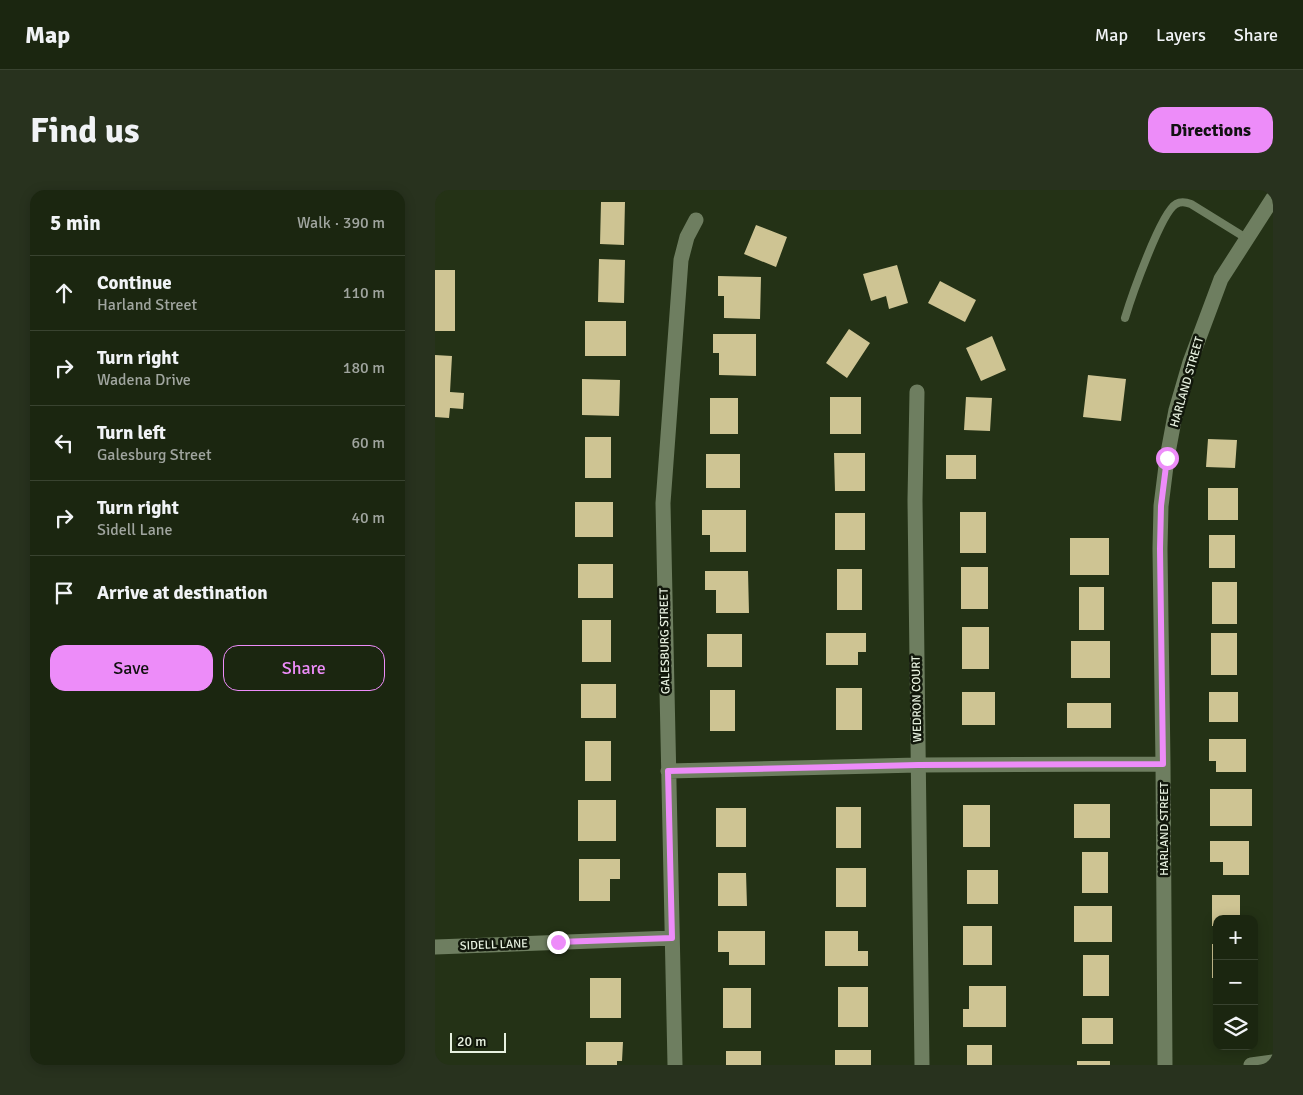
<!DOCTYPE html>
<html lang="en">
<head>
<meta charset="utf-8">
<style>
  :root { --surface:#1b2610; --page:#28321e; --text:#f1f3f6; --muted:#a0a59f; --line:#394330; --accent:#ed8cf9 }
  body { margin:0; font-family:Signika,sans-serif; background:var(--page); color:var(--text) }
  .controls { position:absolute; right:15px; bottom:15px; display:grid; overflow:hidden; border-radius:10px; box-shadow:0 2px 12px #0003 }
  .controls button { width:45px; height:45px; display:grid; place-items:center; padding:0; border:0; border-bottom:1px solid var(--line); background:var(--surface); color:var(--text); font:25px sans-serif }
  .scale { position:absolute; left:15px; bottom:12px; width:56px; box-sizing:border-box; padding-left:5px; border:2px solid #e7f1e0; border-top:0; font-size:14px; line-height:18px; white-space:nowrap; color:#e7f1e0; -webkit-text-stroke:4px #11170b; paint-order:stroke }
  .stop { position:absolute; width:15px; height:15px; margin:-11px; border:4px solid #ed8cf9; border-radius:50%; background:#fff }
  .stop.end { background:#ed8cf9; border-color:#fff; box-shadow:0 1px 5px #0008 }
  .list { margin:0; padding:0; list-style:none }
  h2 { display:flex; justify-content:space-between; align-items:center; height:65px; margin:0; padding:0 20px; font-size:21px }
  h2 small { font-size:16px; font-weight:400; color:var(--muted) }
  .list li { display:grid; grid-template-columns:32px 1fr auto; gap:15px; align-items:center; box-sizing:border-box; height:75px; padding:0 20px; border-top:1px solid var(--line) }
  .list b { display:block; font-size:19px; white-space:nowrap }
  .list p { margin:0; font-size:16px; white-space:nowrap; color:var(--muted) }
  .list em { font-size:16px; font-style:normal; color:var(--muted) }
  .actions { display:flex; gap:10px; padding:15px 20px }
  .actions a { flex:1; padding:11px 0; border:1px solid var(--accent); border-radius:15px; text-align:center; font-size:18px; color:var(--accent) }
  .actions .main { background:var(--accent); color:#111 }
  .icon { flex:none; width:28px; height:28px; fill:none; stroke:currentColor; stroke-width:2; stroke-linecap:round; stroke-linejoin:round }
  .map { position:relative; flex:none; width:838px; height:875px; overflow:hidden; border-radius:15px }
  header { display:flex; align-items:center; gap:30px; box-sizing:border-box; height:70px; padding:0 25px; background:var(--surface); border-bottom:1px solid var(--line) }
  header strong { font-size:24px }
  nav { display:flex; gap:28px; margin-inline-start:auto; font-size:18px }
  .intro { display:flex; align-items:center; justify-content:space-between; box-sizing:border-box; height:120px; padding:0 30px }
  h1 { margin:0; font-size:35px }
  .button { padding:12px 22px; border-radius:15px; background:var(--accent); color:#111; font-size:18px; font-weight:700 }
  main { display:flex; gap:30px; padding:0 30px }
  aside { flex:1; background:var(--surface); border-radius:15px; box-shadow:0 2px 12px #0003 }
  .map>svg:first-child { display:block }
  .building { fill:#cec493 }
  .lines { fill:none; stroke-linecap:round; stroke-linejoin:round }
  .lane { stroke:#6e7e60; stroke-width:8 }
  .street { stroke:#6e7e60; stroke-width:15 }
  .route { stroke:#ed8cf9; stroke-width:6 }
  .labels { text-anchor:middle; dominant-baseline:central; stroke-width:5; stroke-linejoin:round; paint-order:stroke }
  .street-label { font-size:12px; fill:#e7f1e0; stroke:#11170b }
</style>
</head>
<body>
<header>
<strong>Map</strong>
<nav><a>Map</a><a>Layers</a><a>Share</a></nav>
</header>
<div class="intro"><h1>Find us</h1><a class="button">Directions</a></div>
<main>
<aside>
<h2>5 min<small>Walk · 390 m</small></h2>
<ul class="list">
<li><svg class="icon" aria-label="ahead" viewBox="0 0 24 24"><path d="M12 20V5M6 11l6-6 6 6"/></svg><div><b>Continue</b><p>Harland Street</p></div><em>110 m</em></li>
<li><svg class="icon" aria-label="right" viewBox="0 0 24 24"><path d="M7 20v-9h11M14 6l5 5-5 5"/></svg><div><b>Turn right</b><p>Wadena Drive</p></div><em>180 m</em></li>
<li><svg class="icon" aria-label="left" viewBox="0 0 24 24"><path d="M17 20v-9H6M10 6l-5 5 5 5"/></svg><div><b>Turn left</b><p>Galesburg Street</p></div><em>60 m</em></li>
<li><svg class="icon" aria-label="right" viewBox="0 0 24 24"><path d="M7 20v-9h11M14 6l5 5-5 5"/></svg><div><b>Turn right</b><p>Sidell Lane</p></div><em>40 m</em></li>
<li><svg class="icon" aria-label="arrive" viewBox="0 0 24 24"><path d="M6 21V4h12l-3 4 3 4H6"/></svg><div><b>Arrive at destination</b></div></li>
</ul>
<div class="actions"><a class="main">Save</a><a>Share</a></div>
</aside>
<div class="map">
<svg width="838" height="875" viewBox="0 0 838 875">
  <rect width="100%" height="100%" fill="#243216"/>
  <path class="building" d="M 166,12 L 190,12 L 189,55 L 165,54 Z
    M 321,35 L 352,47 L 341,77 L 309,64 Z
    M 164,69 L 190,70 L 189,113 L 163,112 Z
    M 462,75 L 473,113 L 454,119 L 451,106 L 436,111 L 428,84 Z
    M 0,80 L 20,80 L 20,141 L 0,141 Z
    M 283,86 L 326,87 L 325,129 L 289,128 L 289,106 L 283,106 Z
    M 505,91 L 541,110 L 530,132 L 493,113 Z
    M 150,131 L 191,131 L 191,166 L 150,166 Z
    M 414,139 L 435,153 L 412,188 L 391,173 Z
    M 278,144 L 321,144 L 321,186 L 284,185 L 284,163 L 278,163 Z
    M 557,146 L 571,180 L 546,191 L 531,158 Z
    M 0,165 L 17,166 L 15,202 L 29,203 L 28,219 L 15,218 L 14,228 L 0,227 Z
    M 653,185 L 691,189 L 686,231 L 648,227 Z
    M 147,189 L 185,190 L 184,226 L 147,225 Z
    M 395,207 L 426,207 L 426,244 L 395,244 Z
    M 531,207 L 557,208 L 555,241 L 529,240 Z
    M 275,208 L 303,208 L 303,244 L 275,244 Z
    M 150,247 L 176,247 L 176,288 L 150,288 Z
    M 773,249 L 802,250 L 800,278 L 771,277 Z
    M 399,263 L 430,263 L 430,301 L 400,301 Z
    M 271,264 L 305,264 L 305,298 L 271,298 Z
    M 511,265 L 541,265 L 541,289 L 511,289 Z
    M 773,298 L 803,298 L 803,330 L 773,330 Z
    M 140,312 L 178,312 L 178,347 L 140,347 Z
    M 267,320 L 311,320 L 311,362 L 275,362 L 275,345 L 267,345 Z
    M 525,322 L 551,322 L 551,363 L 525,363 Z
    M 400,323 L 430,323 L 430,360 L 400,360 Z
    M 774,345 L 800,345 L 800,378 L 774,378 Z
    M 635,348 L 674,348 L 674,385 L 635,385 Z
    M 143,374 L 178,374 L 178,408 L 143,408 Z
    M 526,377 L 553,377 L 553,419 L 526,419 Z
    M 402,379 L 427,379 L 427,420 L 402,420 Z
    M 270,381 L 313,381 L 314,423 L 281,423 L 281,400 L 270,400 Z
    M 777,392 L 802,392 L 802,434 L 777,434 Z
    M 644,397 L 669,397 L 669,440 L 644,440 Z
    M 147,430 L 176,430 L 176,472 L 147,472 Z
    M 527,437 L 554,437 L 554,479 L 527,479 Z
    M 391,443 L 431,443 L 431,462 L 423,462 L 423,475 L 391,475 Z
    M 776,443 L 802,443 L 802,485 L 776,485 Z
    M 272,444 L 307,444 L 307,477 L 272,477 Z
    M 636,451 L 675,451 L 675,488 L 636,488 Z
    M 146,494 L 181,494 L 181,528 L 146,528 Z
    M 401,498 L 427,498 L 427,540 L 401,540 Z
    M 275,500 L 300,500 L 300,541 L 275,541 Z
    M 527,502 L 560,502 L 560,535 L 527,535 Z
    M 774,502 L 803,502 L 803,532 L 774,532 Z
    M 632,513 L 676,513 L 676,538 L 632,538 Z
    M 774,549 L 811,549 L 811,582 L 781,582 L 781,571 L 774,571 Z
    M 150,551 L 176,551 L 176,591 L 150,591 Z
    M 775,599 L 817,599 L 817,636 L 775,636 Z
    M 143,610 L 181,610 L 181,651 L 143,651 Z
    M 639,614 L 675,614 L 675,648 L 639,648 Z
    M 528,615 L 555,615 L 555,657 L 528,657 Z
    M 401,617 L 426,617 L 426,658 L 401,658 Z
    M 281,618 L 311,618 L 311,657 L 281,657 Z
    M 775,651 L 814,651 L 814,685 L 788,685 L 788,672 L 775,672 Z
    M 647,662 L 673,662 L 673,703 L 647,703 Z
    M 144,669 L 185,669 L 185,689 L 175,689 L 175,711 L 144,711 Z
    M 401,678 L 431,678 L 431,717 L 401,717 Z
    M 532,680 L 563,680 L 563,714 L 532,714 Z
    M 283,683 L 311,683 L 312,716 L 283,716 Z
    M 777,705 L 805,705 L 805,729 L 782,729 L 782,736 L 777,736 Z
    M 639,716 L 677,716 L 677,752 L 639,752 Z
    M 528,736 L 557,736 L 557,775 L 528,775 Z
    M 283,741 L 330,741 L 330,775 L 294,775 L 294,762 L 283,762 Z
    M 390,741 L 423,741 L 423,761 L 433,761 L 433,776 L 390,776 Z
    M 777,754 L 782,754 L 782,788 L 777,788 Z
    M 648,765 L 674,765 L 674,806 L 648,806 Z
    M 155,788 L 186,788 L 186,828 L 155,828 Z
    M 534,796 L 571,796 L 571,837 L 528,837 L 528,819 L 534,819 Z
    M 403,797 L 433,797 L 433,837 L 403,837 Z
    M 288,798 L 316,798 L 316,838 L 288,838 Z
    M 779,802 L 782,802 L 782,843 L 779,843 Z
    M 647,828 L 678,828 L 678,854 L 647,854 Z
    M 151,852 L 188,852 L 187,871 L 182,871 L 182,875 L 151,875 Z
    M 532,855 L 557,855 L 557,875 L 532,875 Z
    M 400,860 L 436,860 L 436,875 L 400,875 Z
    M 291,861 L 326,861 L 326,875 L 291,875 Z
    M 642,871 L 675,871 L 675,875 L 642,875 Z"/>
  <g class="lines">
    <path class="lane" d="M 690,128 C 696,108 726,22 741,14 C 746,11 751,12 756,14 L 811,48"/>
    <path class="street" d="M 482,202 L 480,310 L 487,875
      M 233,581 L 483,575 L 728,574
      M 0,757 L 237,748
      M 240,875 L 228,313 L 246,70 L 252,47 L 261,30
      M 730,875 L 728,574 L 725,359 L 726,316 L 732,268 L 741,220 L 755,172 L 786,89 L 838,8
      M 816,875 L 838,872"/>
  </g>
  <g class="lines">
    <path class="route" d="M 123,752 L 237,748 L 233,581 L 483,575 L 728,574 L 725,359 L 726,316 L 732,268"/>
  </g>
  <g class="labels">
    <g class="street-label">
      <text transform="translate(752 192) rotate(-74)">HARLAND STREET</text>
      <text transform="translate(230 451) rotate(-91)">GALESBURG STREET</text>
      <text transform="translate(482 509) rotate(-91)">WEDRON COURT</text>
      <text transform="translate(729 639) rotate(-90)">HARLAND STREET</text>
      <text transform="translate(59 755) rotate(-2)">SIDELL LANE</text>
    </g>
  </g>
</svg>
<div class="controls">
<button>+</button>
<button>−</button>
<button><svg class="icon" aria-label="layers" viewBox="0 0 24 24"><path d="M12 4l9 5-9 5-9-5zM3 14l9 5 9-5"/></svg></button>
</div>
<div class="scale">20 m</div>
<div class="stop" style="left:732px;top:268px"></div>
<div class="stop end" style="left:123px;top:752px"></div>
</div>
</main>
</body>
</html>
